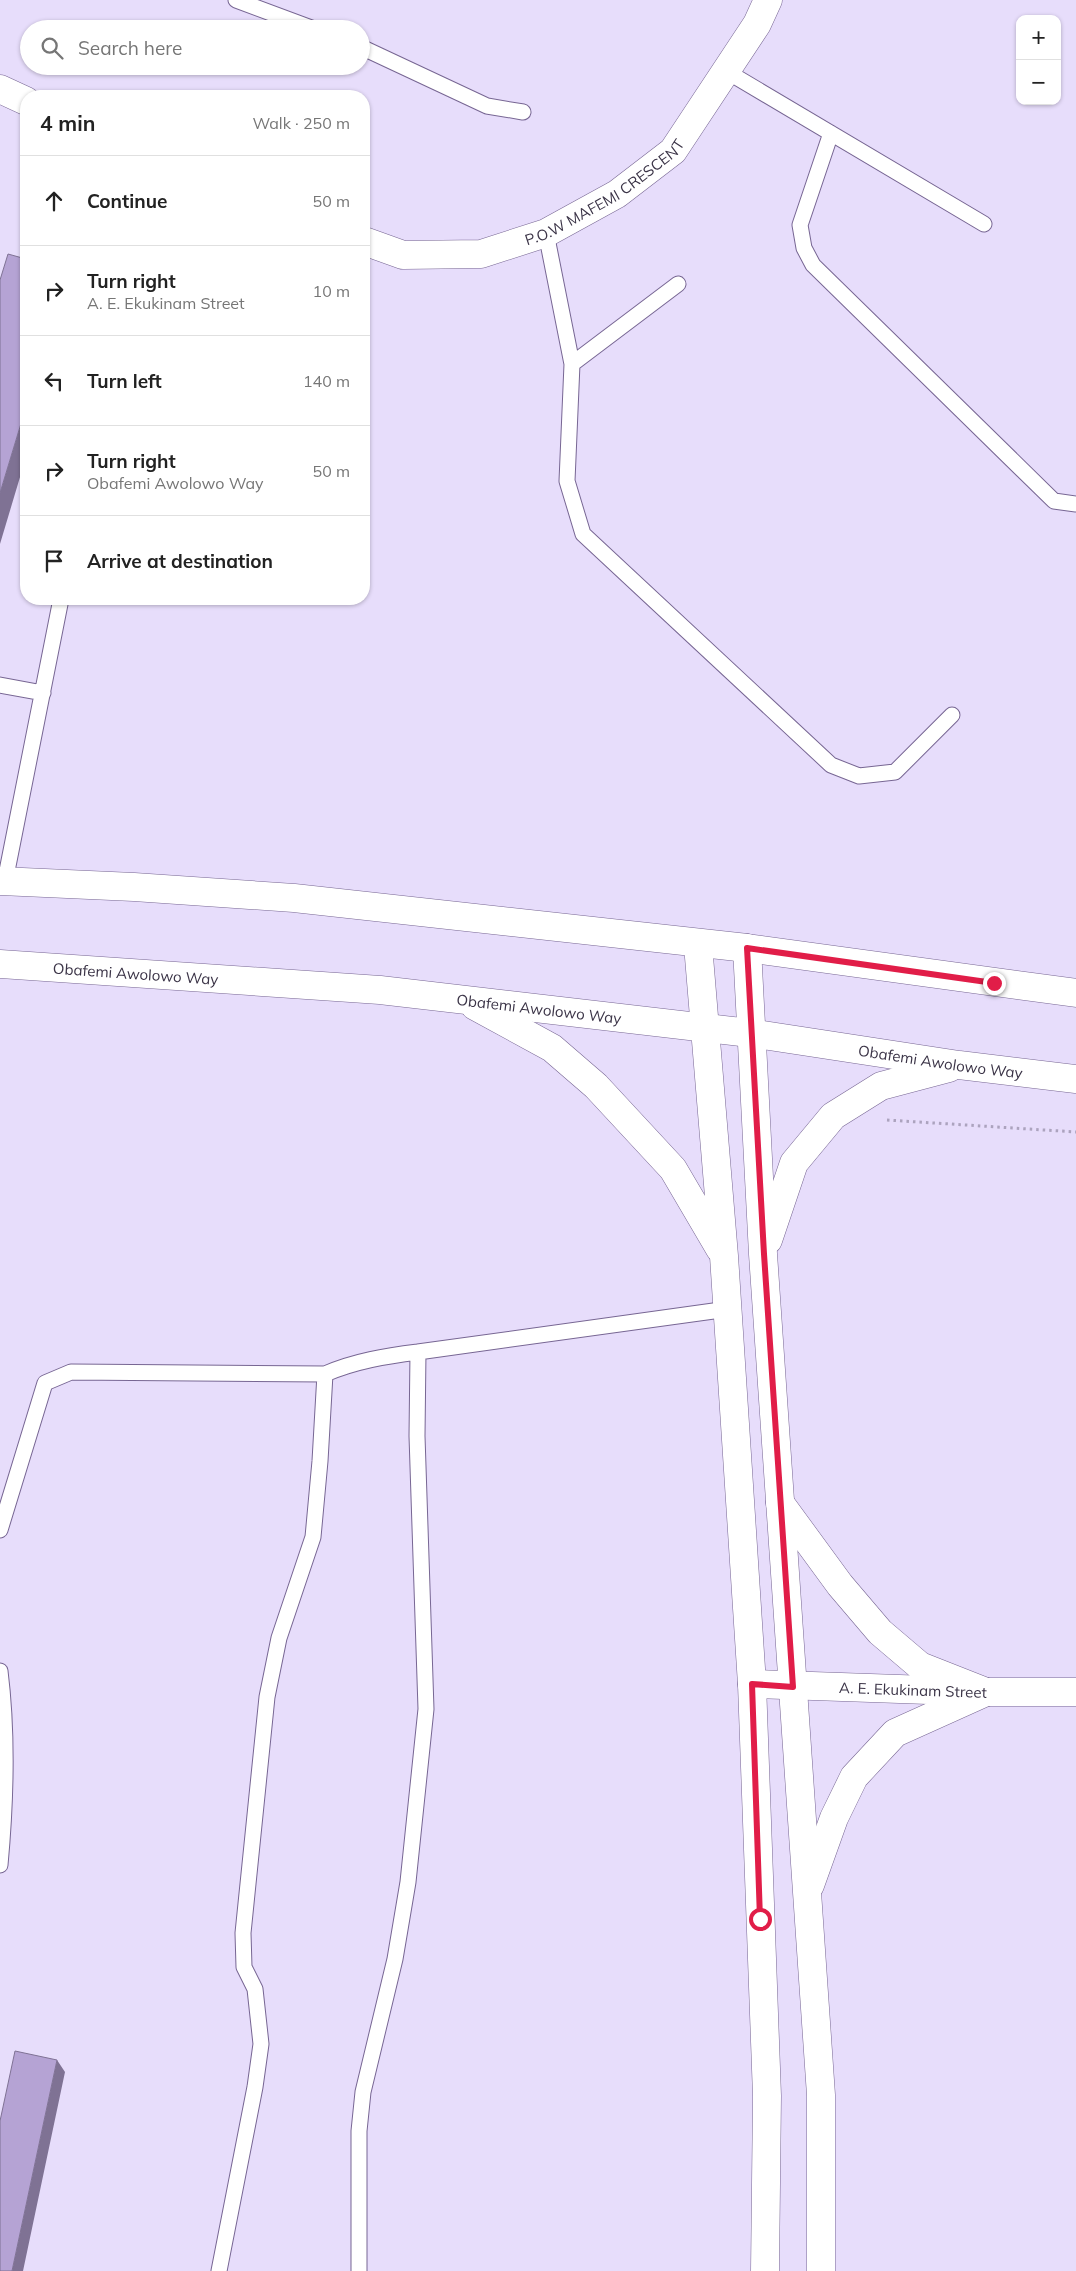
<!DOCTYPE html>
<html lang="en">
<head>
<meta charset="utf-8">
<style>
  :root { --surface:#fff; --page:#f6f6f6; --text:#222; --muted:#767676; --line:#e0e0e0 }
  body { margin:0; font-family:Mulish,sans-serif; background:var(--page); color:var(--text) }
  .controls { position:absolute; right:15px; top:15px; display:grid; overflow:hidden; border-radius:10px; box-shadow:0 1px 4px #0004 }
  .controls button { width:45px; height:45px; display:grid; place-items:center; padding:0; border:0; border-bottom:1px solid var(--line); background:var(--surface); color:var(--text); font:25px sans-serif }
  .stop { position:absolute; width:15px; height:15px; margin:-11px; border:4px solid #e11d48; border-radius:50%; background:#fff }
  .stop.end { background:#e11d48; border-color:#fff; box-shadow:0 1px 5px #0008 }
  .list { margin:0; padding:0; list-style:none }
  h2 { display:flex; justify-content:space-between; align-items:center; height:65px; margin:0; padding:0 20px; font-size:21px }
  h2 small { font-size:16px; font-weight:400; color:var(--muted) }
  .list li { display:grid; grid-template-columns:32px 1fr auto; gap:15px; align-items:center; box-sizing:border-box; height:90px; padding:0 20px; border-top:1px solid var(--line) }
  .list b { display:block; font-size:19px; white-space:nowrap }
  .list p { margin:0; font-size:16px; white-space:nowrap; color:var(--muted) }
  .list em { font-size:16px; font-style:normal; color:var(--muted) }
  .icon { flex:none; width:28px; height:28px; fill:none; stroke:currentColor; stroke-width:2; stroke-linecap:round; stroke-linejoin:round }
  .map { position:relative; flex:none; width:1076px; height:2271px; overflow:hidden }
  .search { position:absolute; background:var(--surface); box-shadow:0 1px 4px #0004; left:20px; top:20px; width:350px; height:55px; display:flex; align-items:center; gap:12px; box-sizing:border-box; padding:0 18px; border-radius:28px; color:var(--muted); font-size:19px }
  .panel { position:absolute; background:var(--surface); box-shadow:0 1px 4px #0004; left:20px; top:90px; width:350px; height:515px; border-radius:20px }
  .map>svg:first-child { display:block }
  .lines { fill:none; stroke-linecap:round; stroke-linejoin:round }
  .lane-casing { stroke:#776693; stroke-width:17 }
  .street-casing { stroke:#776693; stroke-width:29 }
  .secondary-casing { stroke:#776693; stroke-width:29 }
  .path { stroke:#aca3be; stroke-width:3; stroke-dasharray:2.5 4; stroke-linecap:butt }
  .lane { stroke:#fff; stroke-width:15 }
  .street { stroke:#fff; stroke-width:28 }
  .secondary { stroke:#fff; stroke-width:28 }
  .shaded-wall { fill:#7f7294 }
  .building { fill:#b5a3d4; stroke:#7f7294 }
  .route { stroke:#e11d48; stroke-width:6 }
  .labels { text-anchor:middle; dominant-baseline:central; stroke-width:4; stroke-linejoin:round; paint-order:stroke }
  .street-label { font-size:15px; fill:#3b3447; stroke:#f1eef8 }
</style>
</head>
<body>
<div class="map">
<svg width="1076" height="2271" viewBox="0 0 1076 2271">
  <rect width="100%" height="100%" fill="#e7ddfb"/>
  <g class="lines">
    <defs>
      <path id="lane" d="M 236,0 L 314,29
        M 361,47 L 487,106 L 523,112
        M 726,71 L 984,224
        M 831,133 L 800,225 L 804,248 L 813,265 L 1054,501 L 1076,504
        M 546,233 L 572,364 L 567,481 L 583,534 L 831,765 L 859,776 L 895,772 L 952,715
        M 572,364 L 678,284
        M 0,685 L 43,693
        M 5,881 L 61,599
        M 418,1352 L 728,1309
        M 0,1530 L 45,1383 L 71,1372 L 325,1374
        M 0,1671 C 8,1735 6,1800 0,1865
        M 219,2271 L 255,2087 L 261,2044 L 255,1989 L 244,1967 L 243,1933 L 267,1697 L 279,1638 L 313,1537 L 320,1461 L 325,1374 C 355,1361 386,1356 418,1352 L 417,1436 L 426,1709 L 408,1882 L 395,1959 L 363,2092 L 359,2131 L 359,2271"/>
      <g id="street">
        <path d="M 0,89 L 26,101"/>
        <path id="s1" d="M 364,241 L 403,255 L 481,254 L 546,233 L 617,194 L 673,151 L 757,24 L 768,0"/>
        <path id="s2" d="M 752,1684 L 986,1692 L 1076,1692"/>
      </g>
      <g id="secondary">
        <path d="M 0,881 L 134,887 L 294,898 L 747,948 L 1076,993"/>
        <path d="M 698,945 L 724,1256 L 752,1684 L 767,2096 L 765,2271"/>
        <path d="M 747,948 L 763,1254 L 821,2095 L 821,2271"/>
        <path id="s3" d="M 0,964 L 380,990 L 750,1033 L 959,1065 L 1076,1079"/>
        <path d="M 475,1006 L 552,1048 L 596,1086 L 673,1169 L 720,1249"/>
        <path d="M 768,1240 L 794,1163 L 833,1116 L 881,1086 L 949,1068"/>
        <path d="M 780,1503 L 840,1585 L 880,1632 L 920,1666 L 986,1692"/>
        <path d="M 810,1885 L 834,1818 L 854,1777 L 895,1733 L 986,1692"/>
      </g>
    </defs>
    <use href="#lane" class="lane-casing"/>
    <use href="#street" class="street-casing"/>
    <use href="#secondary" class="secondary-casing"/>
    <path class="path" d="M 887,1120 L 1076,1132"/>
    <use href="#lane" class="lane"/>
    <use href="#street" class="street"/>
    <use href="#secondary" class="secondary"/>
  </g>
  <path class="shaded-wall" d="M 26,407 L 26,457 L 0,544 L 0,493 Z
    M 57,2060 L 65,2072 L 23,2271 L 12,2271 Z"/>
  <path class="building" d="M 8,254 L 26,259 L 26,407 L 0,493 L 0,280 Z
    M 15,2051 L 57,2060 L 12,2271 L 0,2271 L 0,2121 Z"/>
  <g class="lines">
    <path class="route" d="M 760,1919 L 752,1684 L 793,1687 L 764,1254 L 747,948 L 994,983"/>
  </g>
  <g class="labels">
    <g class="street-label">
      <text stroke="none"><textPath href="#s1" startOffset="259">P.O.W MAFEMI CRESCENT</textPath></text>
      <text stroke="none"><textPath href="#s3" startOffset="136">Obafemi Awolowo Way</textPath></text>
      <text stroke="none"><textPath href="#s3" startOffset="541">Obafemi Awolowo Way</textPath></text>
      <text stroke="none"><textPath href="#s3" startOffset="946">Obafemi Awolowo Way</textPath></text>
      <text stroke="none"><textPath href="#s2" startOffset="161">A. E. Ekukinam Street</textPath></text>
    </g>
  </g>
</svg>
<div class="controls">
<button>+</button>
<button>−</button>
</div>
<div class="stop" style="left:760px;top:1919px"></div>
<div class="stop end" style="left:994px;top:983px"></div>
<div class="search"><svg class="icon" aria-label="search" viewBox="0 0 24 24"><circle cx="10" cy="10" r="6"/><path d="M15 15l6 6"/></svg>Search here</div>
<section class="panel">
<h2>4 min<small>Walk · 250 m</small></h2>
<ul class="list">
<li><svg class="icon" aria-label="ahead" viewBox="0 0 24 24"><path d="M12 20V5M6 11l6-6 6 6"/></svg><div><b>Continue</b></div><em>50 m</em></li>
<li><svg class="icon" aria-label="right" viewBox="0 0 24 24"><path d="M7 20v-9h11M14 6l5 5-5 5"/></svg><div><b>Turn right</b><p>A. E. Ekukinam Street</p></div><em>10 m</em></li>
<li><svg class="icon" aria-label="left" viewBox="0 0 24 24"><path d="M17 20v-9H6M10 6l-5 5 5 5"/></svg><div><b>Turn left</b></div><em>140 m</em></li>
<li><svg class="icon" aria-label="right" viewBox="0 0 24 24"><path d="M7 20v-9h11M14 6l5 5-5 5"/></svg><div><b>Turn right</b><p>Obafemi Awolowo Way</p></div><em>50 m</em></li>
<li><svg class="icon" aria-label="arrive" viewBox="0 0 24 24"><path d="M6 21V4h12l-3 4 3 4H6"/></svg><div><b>Arrive at destination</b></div></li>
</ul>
</section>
</div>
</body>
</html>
